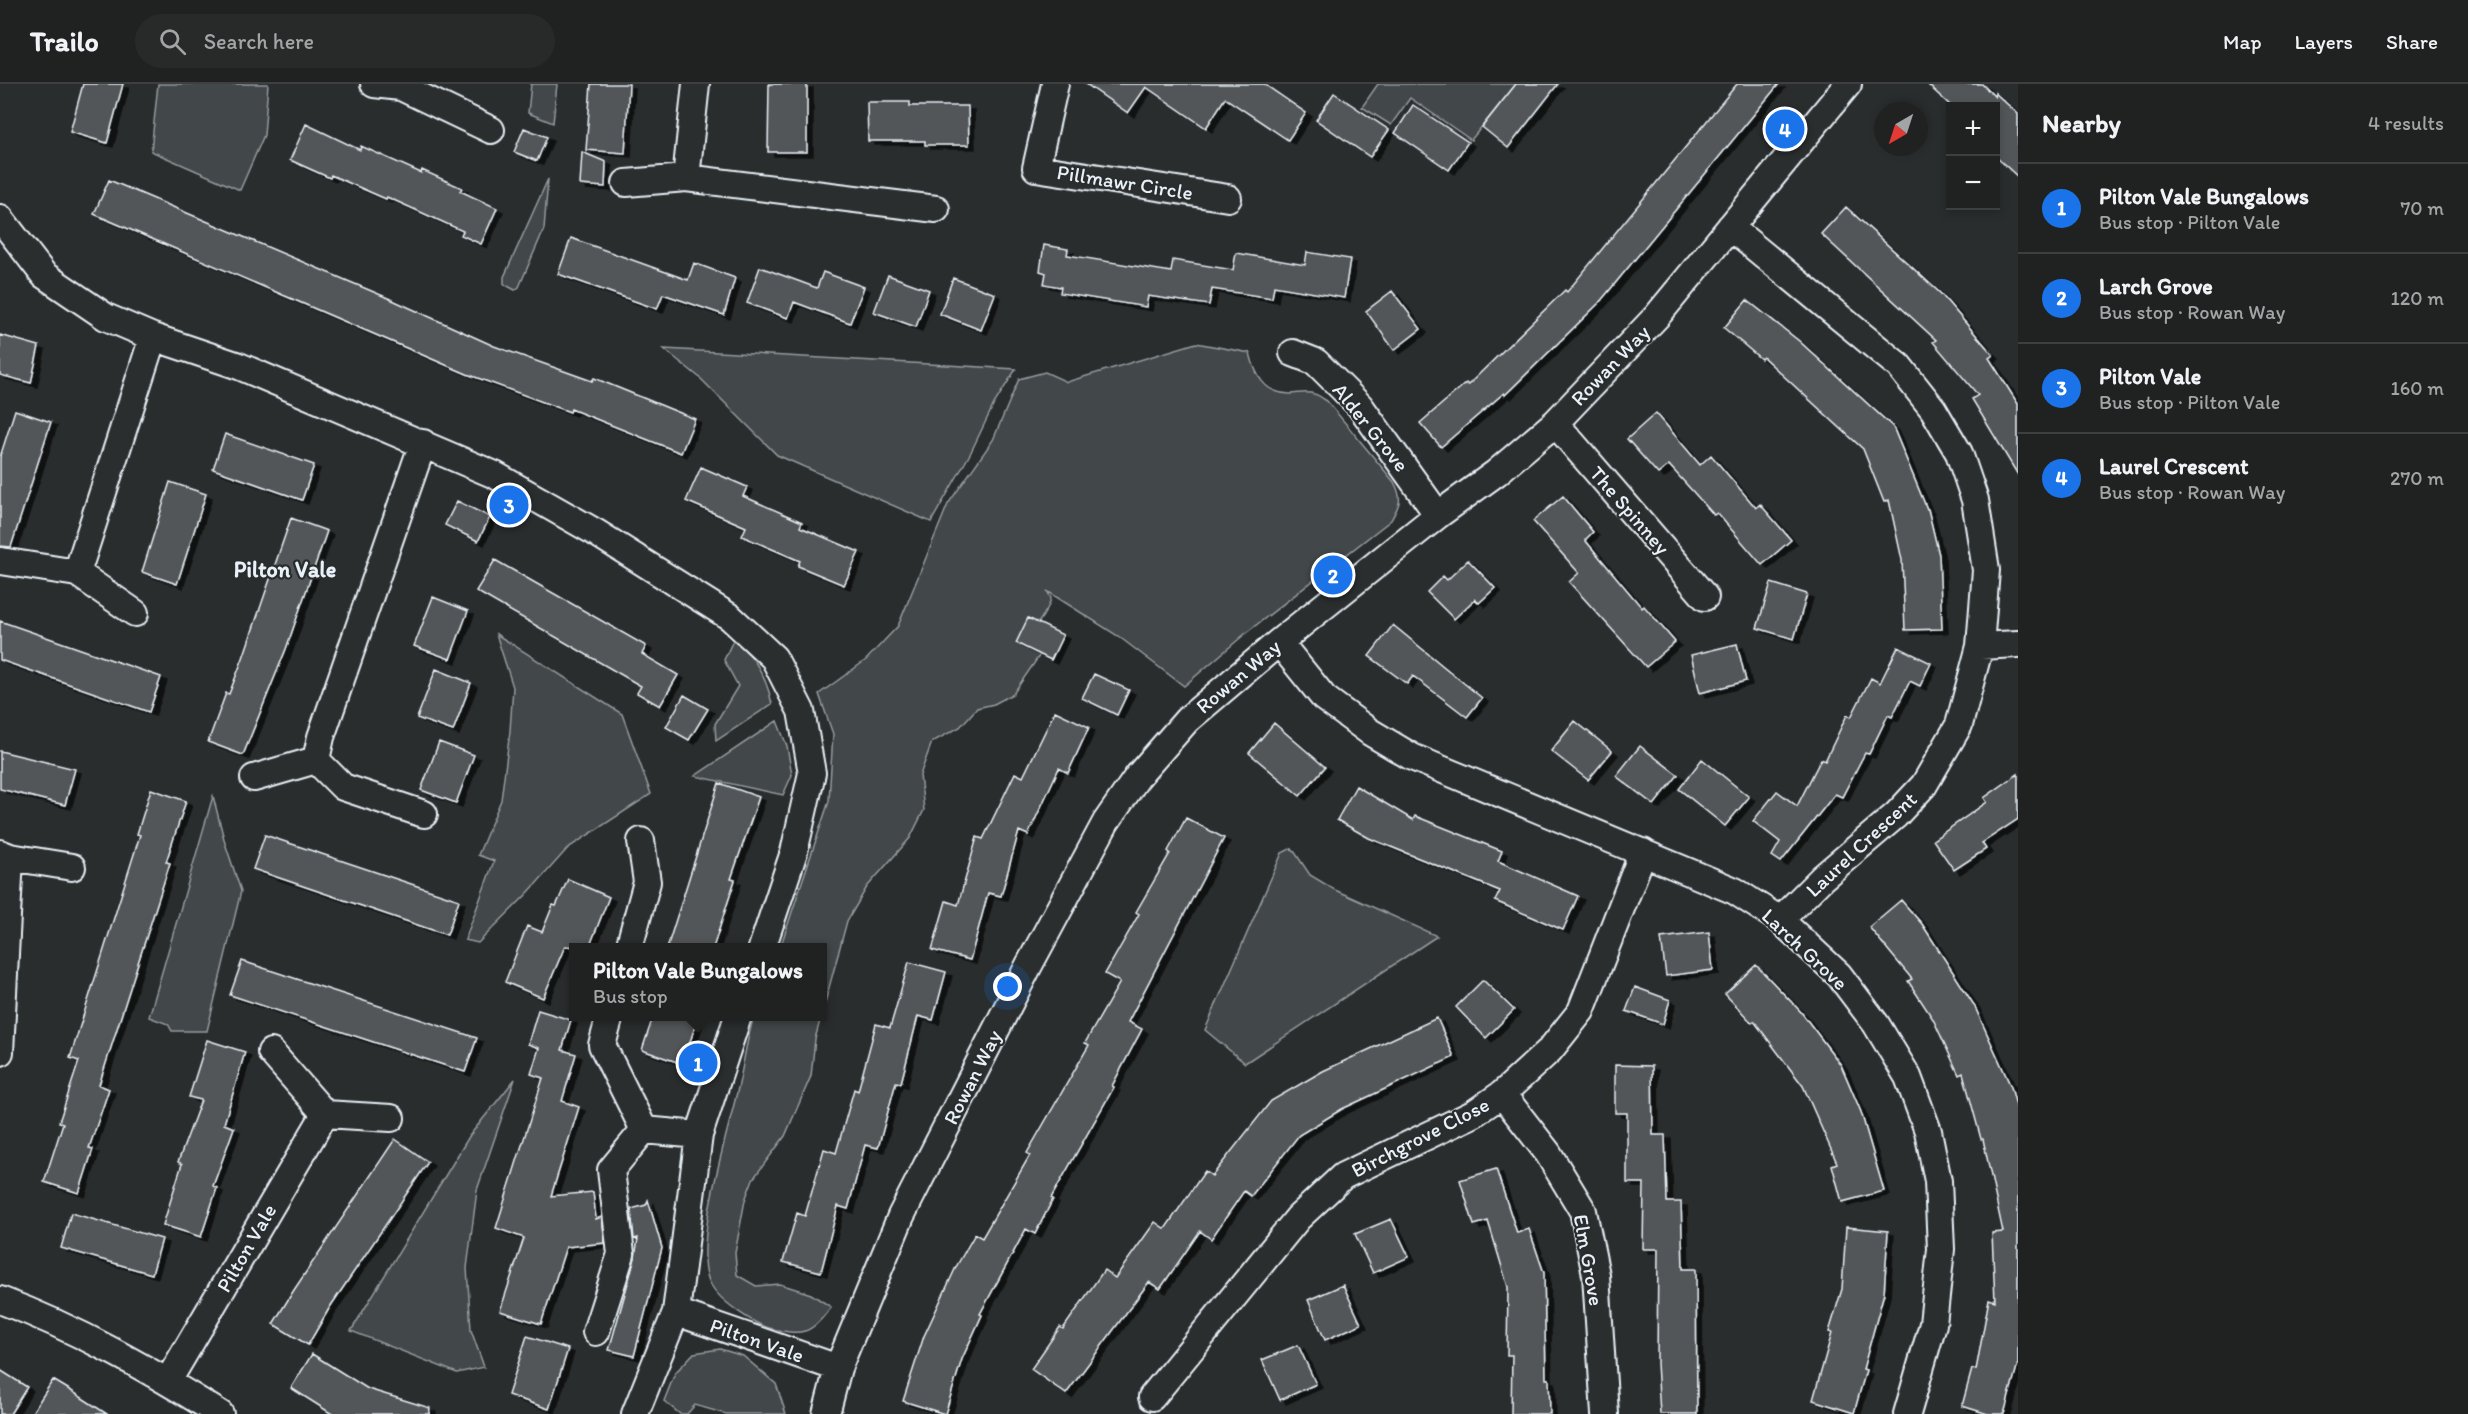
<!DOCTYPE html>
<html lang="en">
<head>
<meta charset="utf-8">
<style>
  :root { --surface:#202222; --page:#282a2a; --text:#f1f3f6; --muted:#a2a4a5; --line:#3d3f40; --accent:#1a73e8 }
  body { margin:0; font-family:Itim,sans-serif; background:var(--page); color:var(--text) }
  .controls { position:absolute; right:18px; top:18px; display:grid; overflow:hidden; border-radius:0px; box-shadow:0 3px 9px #0003 }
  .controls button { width:54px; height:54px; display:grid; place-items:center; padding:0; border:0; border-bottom:2px solid var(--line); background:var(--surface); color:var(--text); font:30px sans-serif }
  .compass { position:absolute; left:1874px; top:18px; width:54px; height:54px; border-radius:50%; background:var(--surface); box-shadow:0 3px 9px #0003; rotate:219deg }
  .you { position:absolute; left:1008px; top:903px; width:21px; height:21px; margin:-15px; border:4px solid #fff; border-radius:50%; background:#1a73e8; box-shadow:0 0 0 9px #1a73e833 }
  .badge { display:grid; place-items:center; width:39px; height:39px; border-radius:50%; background:var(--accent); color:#fff; font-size:20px; font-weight:700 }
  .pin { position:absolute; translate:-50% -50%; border:3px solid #fff; box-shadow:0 2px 6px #0006 }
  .popup { position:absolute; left:569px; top:859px; width:258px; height:78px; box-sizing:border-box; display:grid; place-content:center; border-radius:0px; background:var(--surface); filter:drop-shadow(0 2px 4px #0005); font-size:20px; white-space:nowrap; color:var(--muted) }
  .popup b { font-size:22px; color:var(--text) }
  .popup::after { content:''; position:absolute; left:50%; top:100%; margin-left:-12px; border:12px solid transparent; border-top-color:var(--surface) }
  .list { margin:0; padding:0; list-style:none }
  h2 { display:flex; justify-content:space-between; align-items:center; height:78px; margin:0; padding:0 24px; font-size:26px }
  h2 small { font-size:20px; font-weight:400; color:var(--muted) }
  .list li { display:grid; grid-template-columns:39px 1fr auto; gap:18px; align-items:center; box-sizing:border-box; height:90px; padding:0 24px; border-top:2px solid var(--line) }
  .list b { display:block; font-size:22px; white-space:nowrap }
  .list p { margin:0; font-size:20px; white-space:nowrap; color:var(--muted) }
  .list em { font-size:20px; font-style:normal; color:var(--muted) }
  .icon { flex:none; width:33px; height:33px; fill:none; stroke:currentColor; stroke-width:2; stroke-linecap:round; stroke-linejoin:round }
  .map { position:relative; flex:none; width:2018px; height:1330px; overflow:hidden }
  header { display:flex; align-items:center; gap:36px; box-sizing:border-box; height:84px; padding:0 30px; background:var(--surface); border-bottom:2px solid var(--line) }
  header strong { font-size:28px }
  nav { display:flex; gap:33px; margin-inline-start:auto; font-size:21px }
  .search { width:420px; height:54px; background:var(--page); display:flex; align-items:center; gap:15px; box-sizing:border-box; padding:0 21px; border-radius:33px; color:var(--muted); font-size:22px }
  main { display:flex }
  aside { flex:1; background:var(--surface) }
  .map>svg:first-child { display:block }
  .green { fill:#424648; stroke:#959ca0; stroke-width:1.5 }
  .building { fill:#535759; stroke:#e8f1f8; stroke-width:1.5; filter:url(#shadow) }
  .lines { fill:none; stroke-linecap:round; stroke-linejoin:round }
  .minor-casing { stroke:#e8f1f8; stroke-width:30 }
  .minor { stroke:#2a2d2e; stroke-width:26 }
  .labels { text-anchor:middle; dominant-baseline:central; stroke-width:4.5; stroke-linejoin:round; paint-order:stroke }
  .street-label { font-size:21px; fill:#e8f1f8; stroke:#2a2d2e }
  .neighbourhood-label { font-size:22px; font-weight:bold; fill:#e8f1f8; stroke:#2a2d2e }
</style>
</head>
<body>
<header>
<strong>Trailo</strong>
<div class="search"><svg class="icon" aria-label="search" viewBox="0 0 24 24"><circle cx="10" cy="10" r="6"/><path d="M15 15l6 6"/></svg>Search here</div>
<nav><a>Map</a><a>Layers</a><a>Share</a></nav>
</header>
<main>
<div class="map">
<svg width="2018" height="1330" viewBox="0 0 2018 1330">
  <defs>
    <filter id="shadow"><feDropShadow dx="6" dy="4" stdDeviation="0" flood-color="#0009"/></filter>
  </defs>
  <rect width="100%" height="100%" fill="#2a2d2e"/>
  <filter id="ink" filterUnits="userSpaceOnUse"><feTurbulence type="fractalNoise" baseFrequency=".0167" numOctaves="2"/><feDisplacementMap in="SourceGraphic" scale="12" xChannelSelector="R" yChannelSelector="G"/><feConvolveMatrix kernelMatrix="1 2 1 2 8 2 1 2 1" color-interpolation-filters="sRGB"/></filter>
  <g filter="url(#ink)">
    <path class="green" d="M 158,0 L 268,0 L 264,51 L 240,106 L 151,67 Z
      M 531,0 L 557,0 L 553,39 L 528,29 Z
      M 1378,0 L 1516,0 L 1471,56 L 1410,14 L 1391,41 L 1362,23 Z
      M 548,95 L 544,145 L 519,203 L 515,206 L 504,200 L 504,193 Z
      M 1196,259 L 1250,269 C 1255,290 1264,310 1290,310 C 1298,310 1307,307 1314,310 C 1319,311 1323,315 1327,317 L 1394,398 C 1403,415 1400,420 1391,436 L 1246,549 L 1184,602 L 1118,552 L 1047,507 L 1051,514 C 1049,526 1042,531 1037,542 L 1046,562 L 1013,610 L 994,620 L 977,624 L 960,643 L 932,658 L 920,691 L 924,726 L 910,754 L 867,803 L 847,837 L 823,926 L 822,864 L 780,864 L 829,717 L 833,650 L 819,610 L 866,576 L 898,542 L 948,420 L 993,356 L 1019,295 L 1045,288 L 1067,298 Z
      M 664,265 L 1016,285 L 994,320 L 970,370 L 931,438 L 777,371 L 699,293 Z
      M 496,550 L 622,630 L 651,710 L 568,764 L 527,810 L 478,859 L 465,856 L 494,777 L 478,771 L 501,716 L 510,647 L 513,603 Z
      M 734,554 C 754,572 767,594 772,620 L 716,657 L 715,640 L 738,602 L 724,576 Z
      M 777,637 L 787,662 L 792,691 L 783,711 L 695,692 Z
      M 213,712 L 225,759 L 241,807 L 207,947 L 172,947 L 168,940 L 149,933 Z
      M 1292,764 L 1310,791 L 1335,806 L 1437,852 L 1245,979 L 1205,946 L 1282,769 Z
      M 754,933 L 821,933 L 815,955 L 811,992 L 785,1052 L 753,1095 L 745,1116 L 735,1169 L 737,1191 L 756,1202 L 780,1200 L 811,1210 L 831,1223 C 810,1251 803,1252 769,1244 C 752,1239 720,1217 711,1201 C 690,1166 729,1045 738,1004 C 744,980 746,956 754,933 Z
      M 515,995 L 477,1106 L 467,1184 L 471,1246 L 484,1283 L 457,1289 L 351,1247 L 470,1051 Z
      M 720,1265 L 743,1272 L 776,1300 L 786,1330 L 726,1330 L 695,1321 L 687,1330 L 680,1330 L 664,1317 L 675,1289 L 694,1269 Z"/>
    <path class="building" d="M 83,0 L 123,0 L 107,59 L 70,48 Z
      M 591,0 L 629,0 L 625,69 L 586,66 Z
      M 769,0 L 807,0 L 807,68 L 768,68 Z
      M 1086,0 L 1264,0 L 1306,29 L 1288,56 L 1225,14 L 1206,44 L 1146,3 L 1128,29 Z
      M 1516,0 L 1558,0 L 1508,64 L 1482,43 Z
      M 1737,0 L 1779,0 L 1599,219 L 1505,311 L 1504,309 L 1441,363 L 1420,339 L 1466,299 L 1468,301 L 1565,206 L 1567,208 Z
      M 1927,0 L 1982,0 L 1995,13 L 1995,9 L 2018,30 L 2018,93 L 1995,72 L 1995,22 L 1951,22 Z
      M 1334,9 L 1389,46 L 1370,73 L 1316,36 Z
      M 867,18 L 910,18 L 910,22 L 968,22 L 969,61 L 925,61 L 925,57 L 868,57 Z
      M 1413,21 L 1468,58 L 1449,86 L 1395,49 Z
      M 306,40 L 360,66 L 361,62 L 421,89 L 422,86 L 462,104 L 460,107 L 497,124 L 481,160 L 461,151 L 463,147 L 387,113 L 386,115 L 331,91 L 330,94 L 290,76 Z
      M 524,44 L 547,53 L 537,77 L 514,68 Z
      M 582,68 L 606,78 L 605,103 L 580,101 Z
      M 109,96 L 388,214 L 494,262 L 592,297 L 594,294 L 695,335 L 681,369 L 571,325 L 570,328 L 467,290 L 94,130 Z
      M 1846,123 L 1940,209 L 1993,271 L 1989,274 L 2018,320 L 2018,391 L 1972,315 L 1978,311 L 1933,258 L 1936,256 L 1821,150 Z
      M 571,154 L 688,196 L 694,179 L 735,194 L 724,231 L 663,210 L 657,225 L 558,190 Z
      M 1044,161 L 1068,165 L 1067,171 L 1171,188 L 1173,176 L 1233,186 L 1236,169 L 1305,181 L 1307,168 L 1350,175 L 1344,214 L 1274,202 L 1272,214 L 1212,205 L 1209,221 L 1148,212 L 1146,223 L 1060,209 L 1061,203 L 1044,200 L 1046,189 L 1040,187 Z
      M 760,183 L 817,204 L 823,188 L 864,203 L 850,239 L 794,218 L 788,234 L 747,219 Z
      M 888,191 L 929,206 L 916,243 L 874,228 Z
      M 953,194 L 995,210 L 981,246 L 940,230 Z
      M 1392,207 L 1421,245 L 1394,266 L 1366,227 Z
      M 1747,216 L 1799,257 L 1893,343 L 1927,425 L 1928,425 L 1939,471 L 1942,545 L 1905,546 L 1902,476 L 1889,416 L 1884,418 L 1863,365 L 1763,273 L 1761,275 L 1724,244 Z
      M 0,251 L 39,262 L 31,299 L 0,291 Z
      M 15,326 L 51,338 L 11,463 L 0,462 L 0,373 Z
      M 1656,329 L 1700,381 L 1711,371 L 1756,424 L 1760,420 L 1791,456 L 1762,481 L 1717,429 L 1714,431 L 1669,381 L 1658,390 L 1627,355 Z
      M 225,350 L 314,381 L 302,416 L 213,385 Z
      M 701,383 L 747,403 L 743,412 L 802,438 L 800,443 L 859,468 L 844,501 L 798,482 L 800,477 L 742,452 L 746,443 L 686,417 Z
      M 170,398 L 206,410 L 177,500 L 142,488 Z
      M 1563,412 L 1593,448 L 1585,456 L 1642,524 L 1644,522 L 1675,558 L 1646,583 L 1569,498 L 1579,489 L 1533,437 Z
      M 457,417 L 490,433 L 478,457 L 445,441 Z
      M 291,434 L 327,447 L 286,565 L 243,671 L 208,658 L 226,609 L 229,610 L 243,574 Z
      M 495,476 L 646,562 L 642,570 L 678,591 L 660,622 L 637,609 L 641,602 L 476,507 Z
      M 1468,476 L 1495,504 L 1479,519 L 1475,515 L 1454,535 L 1427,508 L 1443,492 L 1447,496 Z
      M 1771,499 L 1807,510 L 1794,555 L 1757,544 Z
      M 433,513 L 468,527 L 450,575 L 414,562 Z
      M 1028,534 L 1063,551 L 1051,576 L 1016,559 Z
      M 0,537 L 161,593 L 149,628 L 0,576 Z
      M 1393,541 L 1482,614 L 1467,633 L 1413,592 L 1407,600 L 1369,572 Z
      M 1737,560 L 1746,597 L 1700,609 L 1691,571 Z
      M 1898,563 L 1931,579 L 1920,602 L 1910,597 L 1892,633 L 1888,631 L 1869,670 L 1865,669 L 1842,713 L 1835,710 L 1781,778 L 1772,772 L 1780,758 L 1753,737 L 1777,707 L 1797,722 L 1821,675 L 1825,677 L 1847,631 L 1851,633 L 1871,594 L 1880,599 Z
      M 436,585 L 471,599 L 453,647 L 417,634 Z
      M 1094,590 L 1129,606 L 1117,631 L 1082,614 Z
      M 684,611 L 708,625 L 689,656 L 666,643 Z
      M 1055,627 L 1089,643 L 1068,689 L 1059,684 L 1028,751 L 1019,747 L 1001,812 L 988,809 L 970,876 L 932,866 L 946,817 L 958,821 L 977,753 L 983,755 L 1015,689 L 1023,693 Z
      M 1575,637 L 1612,667 L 1588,696 L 1551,667 Z
      M 1274,639 L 1325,683 L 1300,712 L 1249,669 Z
      M 439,658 L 474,671 L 456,719 L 421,706 Z
      M 1640,662 L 1678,691 L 1654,721 L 1616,692 Z
      M 0,667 L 75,685 L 65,721 L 0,705 Z
      M 1702,675 L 1749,713 L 1725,742 L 1679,705 Z
      M 2018,690 L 2018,735 L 1982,759 L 1986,765 L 1954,786 L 1933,756 L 1987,718 L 1984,714 Z
      M 719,699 L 759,713 L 731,795 L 735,796 L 713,864 L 667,864 Z
      M 1356,702 L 1413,736 L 1415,732 L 1502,767 L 1498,777 L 1578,812 L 1563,846 L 1495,817 L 1500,807 L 1369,754 L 1337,736 Z
      M 151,705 L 186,717 L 166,778 L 170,779 L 99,1001 L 109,1005 L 89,1064 L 93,1065 L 79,1109 L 44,1098 L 63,1039 L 59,1038 L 79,977 L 70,974 L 140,751 L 137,750 Z
      M 1186,734 L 1224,754 L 1128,938 L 1142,945 L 1112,1002 L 1114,1003 L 1051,1114 L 1053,1115 L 1035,1150 L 1026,1145 L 980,1230 L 982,1231 L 962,1275 L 945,1330 L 903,1317 L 924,1252 L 956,1183 L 975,1150 L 982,1154 L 1030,1071 L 1027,1069 L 1089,961 L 1085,959 L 1120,898 L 1105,890 L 1139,830 L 1136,828 L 1170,769 L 1168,767 Z
      M 265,751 L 459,816 L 447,851 L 253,785 Z
      M 568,795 L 609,813 L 589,864 L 565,862 L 543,914 L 505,898 L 527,842 L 542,848 L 553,821 L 556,822 Z
      M 1901,816 L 1922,840 L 1974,921 L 2011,1003 L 2018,1029 L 2018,1279 L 2004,1330 L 1988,1330 L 1962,1322 L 1972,1285 L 1976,1286 L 1989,1215 L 1995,1217 L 1992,1149 L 2003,1148 L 1983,1055 L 1981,1055 L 1963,989 L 1959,991 L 1933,935 L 1908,897 L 1912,895 L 1869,843 Z
      M 1709,848 L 1713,886 L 1666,892 L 1661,854 Z
      M 242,877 L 477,954 L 465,988 L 230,911 Z
      M 909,878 L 946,888 L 933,936 L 918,932 L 901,999 L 896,998 L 878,1064 L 865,1061 L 848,1125 L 838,1122 L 821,1188 L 783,1178 L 797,1129 L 805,1132 L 824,1065 L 836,1069 L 854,1005 L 858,1007 L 876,940 L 890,944 Z
      M 1756,881 L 1801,928 L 1841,981 L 1861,1028 L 1884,1107 L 1842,1118 L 1832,1081 L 1837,1079 L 1803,1002 L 1754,937 L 1752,939 L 1725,910 Z
      M 1483,896 L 1514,926 L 1486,954 L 1456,923 Z
      M 1635,903 L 1670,916 L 1663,940 L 1626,927 Z
      M 538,926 L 571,936 L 562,966 L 576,970 L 562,1017 L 579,1023 L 551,1112 L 593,1108 L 596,1135 L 602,1133 L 605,1159 L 566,1163 L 541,1240 L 500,1227 L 524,1154 L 496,1144 L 543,994 L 531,990 L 539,964 L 528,960 Z
      M 653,933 L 698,933 L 683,980 L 642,966 Z
      M 1437,934 L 1454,973 L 1342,1025 L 1299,1051 L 1251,1112 L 1244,1107 L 1211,1155 L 1200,1147 L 1160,1205 L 1149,1198 L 1066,1310 L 1031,1285 L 1060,1243 L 1063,1245 L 1104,1186 L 1115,1194 L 1155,1138 L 1165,1145 L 1205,1087 L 1212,1092 L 1271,1017 L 1323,987 Z
      M 207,956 L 245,968 L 224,1040 L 234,1044 L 213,1102 L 217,1104 L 201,1153 L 163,1141 L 182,1080 L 178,1078 L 201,1016 L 189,1013 Z
      M 1615,981 L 1652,982 L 1653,1051 L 1665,1051 L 1667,1118 L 1681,1118 L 1683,1185 L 1696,1185 L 1697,1330 L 1660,1330 L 1657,1279 L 1658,1165 L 1643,1165 L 1644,1099 L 1627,1099 L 1627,1029 L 1615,1029 Z
      M 395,1055 L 428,1078 L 330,1223 L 308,1261 L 273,1240 L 294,1206 Z
      M 1496,1085 L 1517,1149 L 1529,1145 L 1544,1189 L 1546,1295 L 1549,1295 L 1550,1330 L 1511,1330 L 1512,1271 L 1507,1271 L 1508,1203 L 1488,1137 L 1474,1141 L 1460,1096 Z
      M 648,1116 L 662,1164 L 634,1272 L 609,1266 L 635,1174 L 638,1154 L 634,1155 L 631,1125 L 646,1121 Z
      M 71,1129 L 162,1155 L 152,1190 L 61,1164 Z
      M 1391,1135 L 1409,1173 L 1373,1189 L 1355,1150 Z
      M 1846,1143 L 1888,1147 L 1884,1209 L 1863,1285 L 1866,1286 L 1854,1329 L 1813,1316 L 1832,1249 L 1829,1248 L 1842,1205 Z
      M 1343,1201 L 1361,1240 L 1325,1256 L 1308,1216 Z
      M 527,1252 L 568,1265 L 549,1325 L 508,1311 Z
      M 1298,1261 L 1316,1300 L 1280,1316 L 1262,1276 Z
      M 312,1270 L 368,1305 L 430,1324 L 429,1330 L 332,1330 L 291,1304 Z
      M 0,1286 L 27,1303 L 10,1330 L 0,1330 Z
      M 53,1296 L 73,1308 L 107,1330 L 31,1330 Z"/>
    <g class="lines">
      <defs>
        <path id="minor" d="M 374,0 L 401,3 L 491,46
          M 1055,0 L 1036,84 L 1228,114
          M 686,94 L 696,0
          M 626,99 L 686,94 L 936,125
          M 0,134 L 44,191 L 106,233 L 153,253 L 239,282 L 495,391 L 595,448 L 730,533 L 774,574 L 801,627 L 812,689 L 794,768 L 762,864
          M 1730,143 L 1899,282 L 1933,325 L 1959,369 L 1975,416 L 1986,486 L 1980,562 L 1959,641 L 1924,701 L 1896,731 L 1822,794 L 1780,836
          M 1293,269 L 1316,278 L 1360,322 L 1438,431
          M 1555,339 L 1705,513
          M 423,359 L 321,653 L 316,676 L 343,703 L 424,730
          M 1,477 L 77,489 L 135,529
          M 77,489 L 153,253
          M 1279,558 L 1324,614 L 1370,648 L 1412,673 L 1735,807 L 1780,836 L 1839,891 L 1876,940 L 1908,993 L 1928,1047 L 1938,1097 L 1941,1165 L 1933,1240 L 1907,1330
          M 1980,562 L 2018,560
          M 254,694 L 316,676
          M 0,769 L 10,773 L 72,783
          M 629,864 L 647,798 L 641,757
          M 610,932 L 602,961 L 644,1046 L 699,1051
          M 0,968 L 10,773
          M 271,968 L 325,1030 L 391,1034
          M 1502,1010 L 1548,1069 L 1583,1127 L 1596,1191 L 1605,1330
          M 0,1216 C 78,1245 150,1286 220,1330
          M 676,1228 L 838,1284
          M 596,1248 L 621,1170 L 611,1086 L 644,1046
          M 168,1297 L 325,1030
          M 1152,1313 L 1298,1134 L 1343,1092 L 1473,1030 L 1502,1010 L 1550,966 L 1581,927 L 1643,768
          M 635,1330 L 676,1228 L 699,1051 L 738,932
          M 826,1330 L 838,1284 L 901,1132 L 1028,883 L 1106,738 L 1138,692 L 1187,636 L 1279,558 L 1438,431 L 1496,389 L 1555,339 L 1657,232 L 1848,0"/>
      </defs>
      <use href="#minor" class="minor-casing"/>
      <use href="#minor" class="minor"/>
    </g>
  </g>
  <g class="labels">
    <g class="street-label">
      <text transform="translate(1125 98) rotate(9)">Pillmawr Circle</text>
      <text transform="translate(1610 281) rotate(-46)">Rowan Way</text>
      <text transform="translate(1371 343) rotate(51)">Alder Grove</text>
      <text transform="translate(1630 426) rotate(49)">The Spinney</text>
      <text transform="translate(1238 592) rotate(-40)">Rowan Way</text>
      <text transform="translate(1861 760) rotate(-43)">Laurel Crescent</text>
      <text transform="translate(1805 865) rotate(43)">Larch Grove</text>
      <text transform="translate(972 993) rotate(-63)">Rowan Way</text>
      <text transform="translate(1420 1053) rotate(-27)">Birchgrove Close</text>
      <text transform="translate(246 1164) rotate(-60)">Pilton Vale</text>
      <text transform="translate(1589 1176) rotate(80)">Elm Grove</text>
      <text transform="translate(757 1256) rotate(19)">Pilton Vale</text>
    </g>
    <g class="neighbourhood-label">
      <text x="285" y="485">Pilton Vale</text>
    </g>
  </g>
</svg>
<div class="controls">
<button>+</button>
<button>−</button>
</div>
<svg class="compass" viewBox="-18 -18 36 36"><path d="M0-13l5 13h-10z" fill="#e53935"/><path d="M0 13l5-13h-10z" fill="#a2a4a5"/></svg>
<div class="you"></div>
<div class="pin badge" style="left:698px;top:979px">1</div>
<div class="popup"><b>Pilton Vale Bungalows</b>Bus stop</div>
<div class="pin badge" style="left:1333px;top:491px">2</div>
<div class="pin badge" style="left:509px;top:421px">3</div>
<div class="pin badge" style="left:1785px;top:45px">4</div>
</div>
<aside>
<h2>Nearby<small>4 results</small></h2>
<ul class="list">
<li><span class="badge">1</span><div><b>Pilton Vale Bungalows</b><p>Bus stop · Pilton Vale</p></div><em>70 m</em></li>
<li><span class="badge">2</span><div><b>Larch Grove</b><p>Bus stop · Rowan Way</p></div><em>120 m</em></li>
<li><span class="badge">3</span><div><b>Pilton Vale</b><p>Bus stop · Pilton Vale</p></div><em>160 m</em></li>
<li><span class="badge">4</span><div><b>Laurel Crescent</b><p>Bus stop · Rowan Way</p></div><em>270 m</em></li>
</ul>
</aside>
</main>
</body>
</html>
